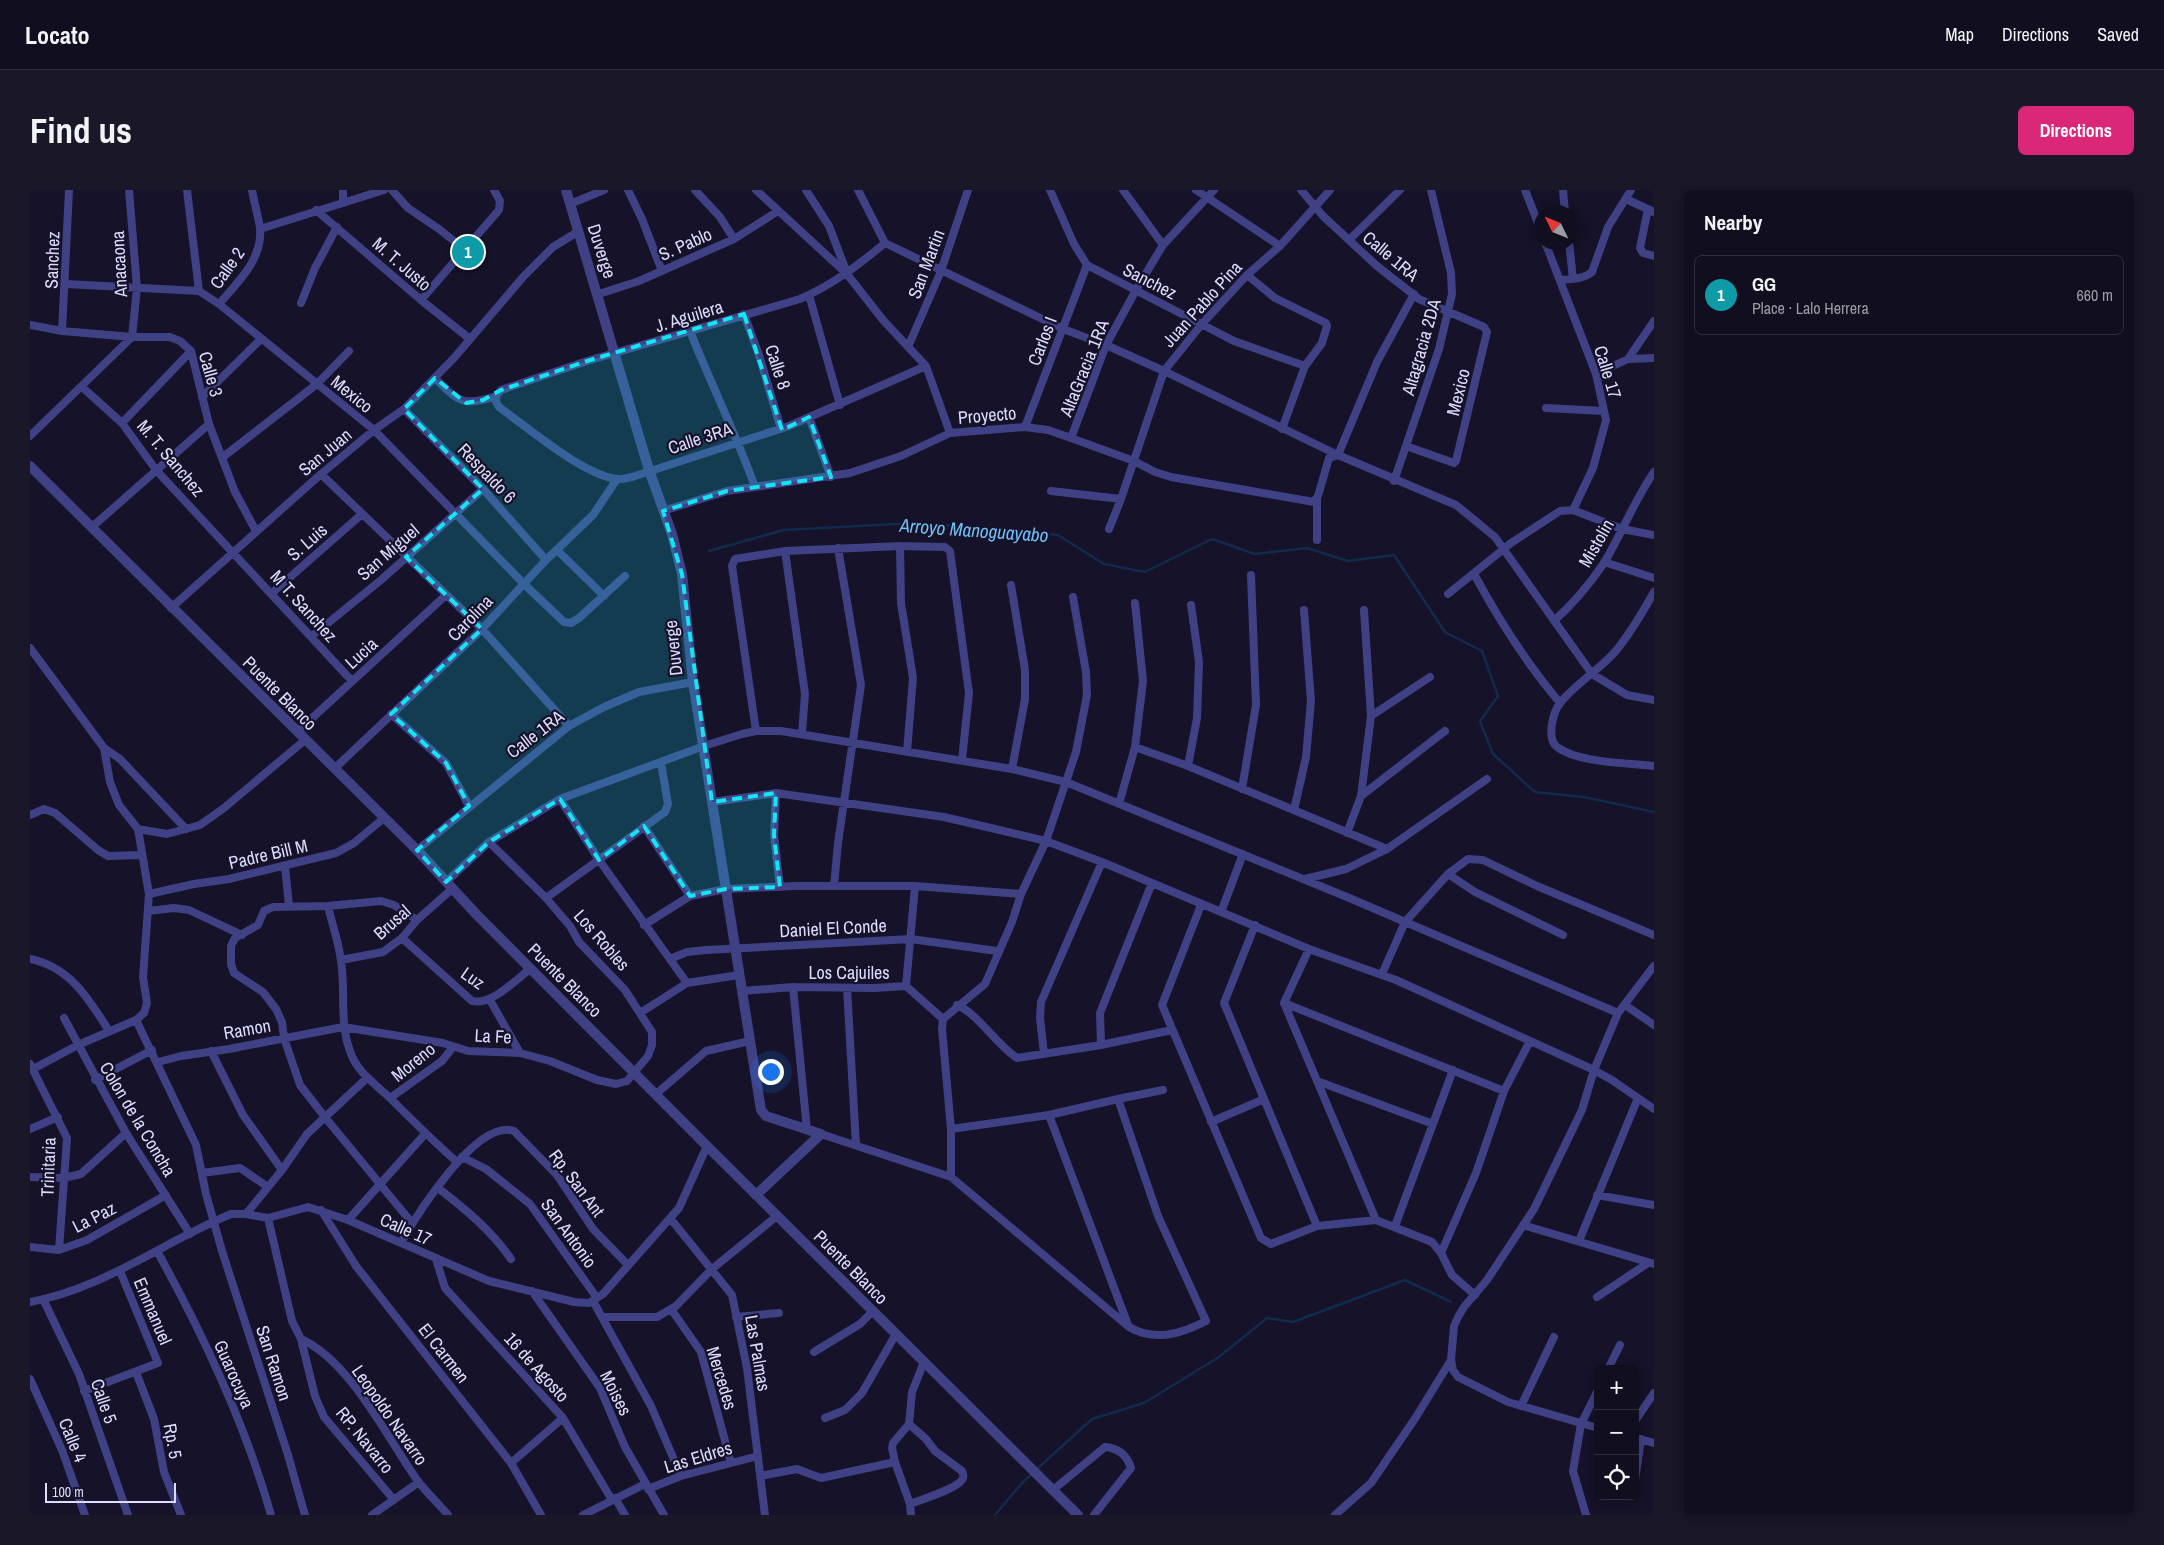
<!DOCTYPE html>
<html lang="en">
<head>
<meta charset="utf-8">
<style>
  :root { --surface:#100e1f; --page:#191728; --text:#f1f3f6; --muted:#9c9ca4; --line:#302e3d; --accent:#db2777 }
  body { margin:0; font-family:"Archivo Narrow",sans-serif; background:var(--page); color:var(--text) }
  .controls { position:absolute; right:15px; bottom:15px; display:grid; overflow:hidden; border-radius:8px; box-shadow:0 2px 12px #0003 }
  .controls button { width:45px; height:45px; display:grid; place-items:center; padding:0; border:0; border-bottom:1px solid var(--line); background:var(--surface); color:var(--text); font:25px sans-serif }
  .compass { position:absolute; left:1504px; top:15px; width:45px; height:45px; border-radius:50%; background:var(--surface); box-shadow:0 2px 12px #0003; rotate:313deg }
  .scale { position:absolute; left:15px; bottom:12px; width:131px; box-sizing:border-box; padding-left:5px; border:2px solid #dedcfd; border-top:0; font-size:14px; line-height:18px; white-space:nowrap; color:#dedcfd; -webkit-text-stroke:4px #151229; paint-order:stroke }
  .you { position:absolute; left:740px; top:881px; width:18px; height:18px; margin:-12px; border:4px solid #fff; border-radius:50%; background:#1a73e8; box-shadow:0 0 0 8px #1a73e833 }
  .badge { display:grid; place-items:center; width:32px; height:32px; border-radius:50%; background:var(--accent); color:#fff; font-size:16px; font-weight:700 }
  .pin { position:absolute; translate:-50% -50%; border:2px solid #fff; box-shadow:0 1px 5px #0006 }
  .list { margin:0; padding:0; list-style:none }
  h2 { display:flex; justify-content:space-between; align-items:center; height:65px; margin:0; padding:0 20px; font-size:21px }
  h2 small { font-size:16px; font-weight:400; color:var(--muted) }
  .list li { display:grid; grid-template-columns:32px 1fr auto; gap:15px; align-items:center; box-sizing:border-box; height:80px; margin:0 10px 10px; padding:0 10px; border:1px solid var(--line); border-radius:8px }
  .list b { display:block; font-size:19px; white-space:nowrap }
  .list p { margin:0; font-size:16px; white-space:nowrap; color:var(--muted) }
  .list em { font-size:16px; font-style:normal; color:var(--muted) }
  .icon { flex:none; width:28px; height:28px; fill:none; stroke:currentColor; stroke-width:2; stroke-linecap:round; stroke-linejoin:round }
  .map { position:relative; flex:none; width:1624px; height:1325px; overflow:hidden; border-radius:8px }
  header { display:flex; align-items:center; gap:30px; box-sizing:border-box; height:70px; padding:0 25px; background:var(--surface); border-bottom:1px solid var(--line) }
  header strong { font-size:24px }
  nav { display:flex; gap:28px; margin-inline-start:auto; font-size:18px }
  .intro { display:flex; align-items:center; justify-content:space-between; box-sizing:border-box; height:120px; padding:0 30px }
  h1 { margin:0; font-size:35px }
  .button { padding:12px 22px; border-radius:8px; background:var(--accent); color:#fff; font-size:18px; font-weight:700 }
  main { display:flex; gap:30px; padding:0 30px }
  aside { flex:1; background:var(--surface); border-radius:8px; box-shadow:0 2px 12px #0003 }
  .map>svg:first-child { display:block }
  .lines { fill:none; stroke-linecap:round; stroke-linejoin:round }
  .stream { stroke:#122b4d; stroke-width:2.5 }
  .minor { stroke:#404085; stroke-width:8 }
  .tertiary { stroke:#404085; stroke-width:10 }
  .marked { fill:#13e6f2; fill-opacity:0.2; stroke:#13e6f2; stroke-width:4; stroke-dasharray:10 6; stroke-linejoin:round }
  .labels { text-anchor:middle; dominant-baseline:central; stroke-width:4.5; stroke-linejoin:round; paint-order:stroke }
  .street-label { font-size:18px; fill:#dedcfd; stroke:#151229 }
  .water-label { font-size:19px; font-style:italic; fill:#70bff7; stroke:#151229 }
</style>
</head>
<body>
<header>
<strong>Locato</strong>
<nav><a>Map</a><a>Directions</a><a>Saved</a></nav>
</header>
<div class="intro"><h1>Find us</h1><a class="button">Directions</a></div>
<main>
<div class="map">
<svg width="1624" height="1325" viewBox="0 0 1624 1325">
  <rect width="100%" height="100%" fill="#151229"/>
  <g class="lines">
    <path class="stream" d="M 679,361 L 754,340 L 885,333 L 984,340 L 1028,345 L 1074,374 L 1115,382 L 1182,349 L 1225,364 L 1277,358 L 1318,371 L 1364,365 L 1415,442 L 1452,461 L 1468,506 L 1450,531 L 1463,564 L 1505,602 L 1554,607 L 1624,622
      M 1007,1279 L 1062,1229 L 1114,1213 L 1189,1167 L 1237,1128 L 1263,1132 L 1375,1090 L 1421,1112
      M 965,1325 L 991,1294 L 1003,1283"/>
    <path class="minor" d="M 157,0 L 169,101
      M 362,0 L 378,18 L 409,39 L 434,59
      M 598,0 L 612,29 L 632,81
      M 665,0 L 690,27 L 704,49
      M 726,0 L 817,84 L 853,130 L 896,176 L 920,243
      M 776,0 L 799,36 L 817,83
      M 828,0 L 855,53
      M 1020,0 L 1044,54 L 1057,75 L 1204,151 L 1275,176
      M 1093,0 L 1133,55
      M 1166,0 L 1250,56
      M 1271,0 L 1293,26 L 1347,76 L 1389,109 L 1454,137 L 1457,142 L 1426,271 L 1424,273 L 1376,256
      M 1495,0 L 1512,43
      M 1533,0 L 1535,22
      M 1596,9 L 1624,22
      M 313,13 L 313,0
      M 540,14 L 574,0
      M 1618,19 L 1610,58 L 1613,63 L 1624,66
      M 286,20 L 391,110 L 440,149
      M 230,39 L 354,0
      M 1319,50 L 1370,0
      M 1515,52 L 1566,184 L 1576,230 L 1563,278 L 1543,320
      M 1539,52 L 1543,89
      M 855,53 L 1033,139 L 1076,155 L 1134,181 L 1308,265 L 1426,315 L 1465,347 L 1562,484 L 1597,505 L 1624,510
      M 855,53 C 827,76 804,94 770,109 L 557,171 L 471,200 L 466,206 L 466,212 L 469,217 C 497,237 553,285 587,289 C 591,290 597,288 602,287 L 759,236 L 896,176
      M 1217,85 L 1245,108 L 1296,133 L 1297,136 L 1292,153 L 1275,176 L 1252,239
      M 1530,90 C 1541,89 1554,89 1562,82 L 1578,37 L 1601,0
      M 36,94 L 169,101 L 189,114 L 344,240 L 494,394 L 534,432 L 541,433 L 549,428 L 595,386
      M 569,104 L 609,91 L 704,49 L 748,21
      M 779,105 L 810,215
      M 391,110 L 469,20 L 470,11 L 464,0
      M 271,113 L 285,78 L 307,37
      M 189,114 C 208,92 233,69 230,38 C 228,25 224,12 222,0
      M 714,124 L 729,165 L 751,239
      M 0,135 L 32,141 L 102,147 L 140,147 L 150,151 L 161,161 L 179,234 L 205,302 L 226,341
      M 32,141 L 39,0
      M 660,141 C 681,194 706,244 725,297
      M 878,157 L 911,81 L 938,0
      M 1598,169 L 1624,131
      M 1566,184 L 1598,169 L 1624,168
      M 405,188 C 429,212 433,217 466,206
      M 52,197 L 92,233 L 126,280 L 322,491
      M 172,207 L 231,149
      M 1516,218 L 1574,221
      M 374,219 L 453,299 L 516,370
      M 779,227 L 801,287
      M 92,233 L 161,161
      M 995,237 L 1057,75
      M 0,246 L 102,147 L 107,98 L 99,0
      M 1041,248 L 1076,155 L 1106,100 L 1133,55 L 1184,0
      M 193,267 L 287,194 L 319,161
      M 291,284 L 452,439 L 539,536
      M 1364,291 L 1409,159 L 1422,104 L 1421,83 L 1401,0
      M 1021,301 L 1091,309
      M 1287,308 L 1287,350
      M 633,321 L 697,301 L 820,283 L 871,266 L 920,243 L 995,237 L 1018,240 L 1041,248 L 1104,271 L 1125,282 L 1141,287 L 1284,312 L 1288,306 L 1299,268 L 1308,265 L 1347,172 L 1384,104
      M 62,337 L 179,234
      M 1079,339 L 1091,309 L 1134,181 L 1171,135 L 1217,85 L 1250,56 L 1300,0
      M 527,360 L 574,406
      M 755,361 L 775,504 L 772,543
      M 1574,372 L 1624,388
      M 1444,384 C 1469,430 1496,473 1530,513
      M 981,395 L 995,480 L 995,509 L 982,579
      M 1624,402 C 1614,420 1602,440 1589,457 C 1573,478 1547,492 1531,512 C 1523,521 1516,548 1527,557 C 1548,573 1598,573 1624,576
      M 242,403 L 332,324
      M 1418,404 L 1481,353 L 1530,321 L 1543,320 L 1592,339 L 1624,345
      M 141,418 L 291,284 L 344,240 L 374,219 L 424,168 L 494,86 L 523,57 L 549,41
      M 1524,431 C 1544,413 1559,395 1574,373 C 1592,343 1604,311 1624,282
      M 282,446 L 351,390 L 453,299
      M 0,458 L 74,558 L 80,592 L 89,615 L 108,639 L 119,704 L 113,787 L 117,813 L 114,823 L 106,830 L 48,855 L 3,879
      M 361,524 L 416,573 L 439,616
      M 1341,526 L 1400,487
      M 726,541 L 702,376 L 705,369 L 755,361 L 870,356
      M 267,542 L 415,406
      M 1105,557 L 1158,576 L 1357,659
      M 74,558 L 90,569 L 156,639
      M 877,562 L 883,488 L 871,413 L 870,356 L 915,357 L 920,361 L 939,503 L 932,570
      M 1158,576 L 1167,528 L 1169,472 L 1161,415
      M 304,579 L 452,439 L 516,370 L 563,325 L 587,289
      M 1212,599 L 1226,515 L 1221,385
      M 746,603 L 744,645 L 750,697
      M 1331,606 L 1415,541
      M 530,609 L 569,670 L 657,793
      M 682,612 L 746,603 L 914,627 L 1016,651 L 1072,672 L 1279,759 L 1366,790 L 1564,880 L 1582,890 L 1624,919
      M 1089,614 L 1105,557 L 1113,491 L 1105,413
      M 1264,620 L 1276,567 L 1281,511 L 1274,420
      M 0,625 L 14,619 L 25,623 L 68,660 L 78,666 L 112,665
      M 614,636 L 660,706
      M 108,639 L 137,644 L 170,635 L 194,618 L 275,550
      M 1317,643 L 1331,606 L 1341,526 L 1334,420
      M 387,660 L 539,536 L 574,517 L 609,502 L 663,492
      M 255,676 L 259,716
      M 1418,684 L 1445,702 L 1533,745
      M 1275,689 L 1316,679 L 1357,659 L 1457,589
      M 416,692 L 459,652 L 530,609 L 674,556 L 712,544 L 726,541 L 751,541 L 982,579 L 1036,592 L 1317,707 L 1588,823
      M 804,696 L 808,653 L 831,495 L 808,358
      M 119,704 L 164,694 L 199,689 L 306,663 L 324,653 L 354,628
      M 516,708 L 635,622 L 638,614 L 631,573
      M 1171,715 L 1132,815 L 1231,1048 L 1241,1054 L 1287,1036 L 1346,1030 L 1402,1052 L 1411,1063 L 1422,1085 L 1445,1105
      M 298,716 C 302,734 309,753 311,771 C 316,802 309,832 320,861 C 327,883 346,894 361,909 C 383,931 404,952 427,972
      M 118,721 L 144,718 L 159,720 L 212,745
      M 1191,722 L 1213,664
      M 614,735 L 660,706 L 696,699 L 765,696 L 885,696 L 991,704
      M 1225,735 L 1194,813 L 1287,1036
      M 372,748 L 442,811 C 461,816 487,789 501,778
      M 1279,759 L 1254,813 L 1346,1030
      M 0,769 C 40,777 59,809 79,841
      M 640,769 L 657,762 L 676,760 L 881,749 L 967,761
      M 311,770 L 353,762 L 372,748 L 387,730 L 422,699
      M 1352,784 L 1375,732 L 1418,684 L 1438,669 L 1453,670 L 1507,696 L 1624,745
      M 876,796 L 885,696
      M 763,797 L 777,940
      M 817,798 L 826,955
      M 712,801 L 763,797 L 844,798 L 876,796 L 913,829
      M 460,810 L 490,863
      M 1254,813 L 1474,901
      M 927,815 C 948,824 966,854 987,868 L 1071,855 L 1142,840
      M 1595,815 L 1624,835
      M 610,823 L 657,793 L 709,785
      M 34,828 L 96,943 L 160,1044
      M 106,830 L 166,955 L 176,1004 L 192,1061 L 258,1265 L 275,1325
      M 1071,855 L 1070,823 L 1122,693
      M 181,861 L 213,925 L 252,980
      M 1014,864 L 1010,828 L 1011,812 L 1072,672
      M 128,872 L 151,866 L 199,859 L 313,837 L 413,853 L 438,861 L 490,863 L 520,871 L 567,890 L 586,894 L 597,891 L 618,866 L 622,855 L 622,842 L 595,800 L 549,752 L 540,736 L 516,708 L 459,652
      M 0,874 L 37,948 L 29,1060
      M 65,890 L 122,860
      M 1287,891 L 1403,934
      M 626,904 L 676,861 L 720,851
      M 360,908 L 412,871 L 423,857
      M 1088,909 L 1133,900
      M 1019,925 L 1098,1135
      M 1181,932 L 1234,909
      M 0,939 L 28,927
      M 791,944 L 921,987 L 1099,1137 C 1125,1152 1151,1144 1176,1131 L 1128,1026 L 1088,909 L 1019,925 L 921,939
      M 432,967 L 456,979 L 500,1014 L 567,1108
      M 172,983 L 210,978 L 238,997
      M 0,987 L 33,988 L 51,984 L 96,943
      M 921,987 L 921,939 L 912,839 L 913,829 L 955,794 L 982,732 L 991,704 L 1016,651 L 1046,562 L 1057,505 L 1056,482 L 1043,407
      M 408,998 C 435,1019 461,1040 481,1069
      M 1567,1005 L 1624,1015
      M 291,1020 L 326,1076 L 481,1273 L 511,1325
      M 216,1024 L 252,980 L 277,944 L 337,888
      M 238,1028 L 262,1131 L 271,1149 L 285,1206 L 294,1227 L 364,1310
      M 640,1028 L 702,1105 L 717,1178 L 735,1325
      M 318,1030 L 395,944
      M 382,1033 L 294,926 L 270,895 L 254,848 L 252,832 L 246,819 L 233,802 L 204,783 L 201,774 L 201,756 L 205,748 L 228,735 L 234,721 L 243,717 L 298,716 L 351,711 L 364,715 L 387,730
      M 1493,1035 L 1624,1074
      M 1365,1036 L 1423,880
      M 1549,1051 L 1608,908
      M 371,1053 C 386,1026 447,928 484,941 L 527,985 L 563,1039 L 598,1075
      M 0,1057 L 29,1060 L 57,1050 L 136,1005
      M 127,1061 C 173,1144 215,1233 241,1325
      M 1411,1063 L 1446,983 L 1474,901 L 1500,851
      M 406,1069 L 415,1098 L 533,1228 L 582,1310
      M 502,1101 L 570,1198 L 595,1257 L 634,1325
      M 1567,1107 L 1618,1073
      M 13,1109 L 49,1184 L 98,1325
      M 563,1111 L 621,1216 L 651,1286
      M 0,1112 C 73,1099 133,1052 201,1024 L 216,1024 L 238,1028 L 278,1017 L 318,1030 L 459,1091 L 544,1112 L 559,1113 L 573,1104 L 649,1018 L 677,956
      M 641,1119 L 671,1162 L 701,1273
      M 572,1127 L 627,1127 L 646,1116 L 682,1079 L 747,1026
      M 706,1127 L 749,1123
      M 271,1149 C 320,1171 356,1246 387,1290 C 396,1302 408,1313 418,1325
      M 784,1162 L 830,1134 L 843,1121
      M 1421,1170 L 1423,1180 L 1428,1187 L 1478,1212 L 1568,1238
      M 1578,1179 L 1590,1155
      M 106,1182 L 124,1229 L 134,1282 L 151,1325
      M 0,1189 L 32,1260 L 55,1325
      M 54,1201 L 128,1173 L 90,1081
      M 1491,1216 L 1524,1147
      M 795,1228 L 815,1220 L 832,1203 L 866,1144
      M 1605,1231 L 1624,1203
      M 879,1234 L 896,1249 L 905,1261 L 932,1281 C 933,1283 934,1285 933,1288 C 930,1298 890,1310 880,1314
      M 1605,1248 L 1624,1253
      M 481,1273 L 533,1228
      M 730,1286 L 767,1279 L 791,1288 L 865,1272
      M 1605,1290 L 1611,1249
      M 618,1299 L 651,1286 L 728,1266
      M 1023,1300 L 1075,1257 C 1088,1258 1097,1265 1101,1278 L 1064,1325
      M 585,1308 L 595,1325
      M 342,1325 L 389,1292
      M 553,1325 L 615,1294
      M 881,1325 L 880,1314 L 865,1272 L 862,1258 L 863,1253 L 879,1234 L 882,1202 L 894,1172
      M 1305,1325 L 1341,1293 L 1386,1227 L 1421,1170 L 1424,1136 L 1428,1127 L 1434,1117 L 1457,1090 L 1504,1019 L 1552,920 L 1564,880 L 1588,823 L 1624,776
      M 1556,1325 L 1543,1281 L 1551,1234 L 1568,1200"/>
    <path class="tertiary" d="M 536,0 L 619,280 L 642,344 L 652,384 L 663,492 L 731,920 L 736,926 L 791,944 L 726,1005
      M 0,276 L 387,660 L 447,725 L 677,956 L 1048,1325"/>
  </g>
  <path class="marked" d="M 714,124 L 752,240 L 779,227 L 801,287 L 697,301 L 633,321 L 652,384 L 682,612 L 746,603 L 744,645 L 750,697 L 696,699 L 660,706 L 614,636 L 569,670 L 530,609 L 459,652 L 416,692 L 387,660 L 439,616 L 416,573 L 361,524 L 452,439 L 376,367 L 453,299 L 374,219 L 405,188 L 436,213 L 453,210 L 471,200 L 557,171 Z"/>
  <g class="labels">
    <g class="street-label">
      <text transform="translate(655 54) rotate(-24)">S. Pablo</text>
      <text transform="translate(572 61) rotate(72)">Duverge</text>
      <text transform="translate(1361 66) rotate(40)">Calle 1RA</text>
      <text transform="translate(22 70) rotate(-88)">Sanchez</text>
      <text transform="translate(89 74) rotate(-93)">Anacaona</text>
      <text transform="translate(372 74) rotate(41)">M. T. Justo</text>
      <text transform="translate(896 74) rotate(-69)">San Martin</text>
      <text transform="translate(197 78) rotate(-55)">Calle 2</text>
      <text transform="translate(1120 91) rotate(27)">Sanchez</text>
      <text transform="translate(1172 114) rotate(-48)">Juan Pablo Pina</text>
      <text transform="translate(659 126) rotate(-17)">J. Aguilera</text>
      <text transform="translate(1012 151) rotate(-69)">Carlos I</text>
      <text transform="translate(1391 157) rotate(-74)">Altagracia 2DA</text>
      <text transform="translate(748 177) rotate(72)">Calle 8</text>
      <text transform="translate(1054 178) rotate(-68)">AltaGracia 1RA</text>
      <text transform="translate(1578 182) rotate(73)">Calle 17</text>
      <text transform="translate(181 184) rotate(74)">Calle 3</text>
      <text transform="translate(1428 202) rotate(-76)">Mexico</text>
      <text transform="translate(322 204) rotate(39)">Mexico</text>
      <text transform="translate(957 225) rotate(-5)">Proyecto</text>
      <text transform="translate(670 248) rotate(-18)">Calle 3RA</text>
      <text transform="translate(295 262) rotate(-40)">San Juan</text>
      <text transform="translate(141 268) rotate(50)">M. T. Sanchez</text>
      <text transform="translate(457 283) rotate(46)">Respaldo 6</text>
      <text transform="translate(277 352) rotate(-41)">S. Luis</text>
      <text transform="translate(1566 353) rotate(-60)">Mistolin</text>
      <text transform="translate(358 362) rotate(-41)">San Miguel</text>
      <text transform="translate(274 416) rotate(48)">M T. Sanchez</text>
      <text transform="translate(440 428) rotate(-46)">Carolina</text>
      <text transform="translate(643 458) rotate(-96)">Duverge</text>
      <text transform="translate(331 463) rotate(-42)">Lucia</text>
      <text transform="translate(250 503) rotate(45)">Puente Blanco</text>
      <text transform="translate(505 544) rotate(-37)">Calle 1RA</text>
      <text transform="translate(238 664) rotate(-13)">Padre Bill M</text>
      <text transform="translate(362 732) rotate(-41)">Brusal</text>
      <text transform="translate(803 738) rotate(-3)">Daniel El Conde</text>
      <text transform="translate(572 750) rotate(49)">Los Robles</text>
      <text x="819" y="782">Los Cajuiles</text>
      <text transform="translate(443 788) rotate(35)">Luz</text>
      <text transform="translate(535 790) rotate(45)">Puente Blanco</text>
      <text transform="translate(217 839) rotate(-10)">Ramon</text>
      <text transform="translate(463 846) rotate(3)">La Fe</text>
      <text transform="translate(383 872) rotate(-39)">Moreno</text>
      <text transform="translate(108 929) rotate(59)">Colon de la Concha</text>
      <text transform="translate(18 977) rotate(-88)">Trinitaria</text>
      <text transform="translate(547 993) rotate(53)">Rp. San Ant</text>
      <text transform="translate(64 1027) rotate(-27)">La Paz</text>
      <text transform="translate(376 1039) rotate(24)">Calle 17</text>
      <text transform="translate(539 1043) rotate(54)">San Antonio</text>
      <text transform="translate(821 1077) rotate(45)">Puente Blanco</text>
      <text transform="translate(123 1121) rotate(67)">Emmanuel</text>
      <text transform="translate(414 1163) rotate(52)">El Carmen</text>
      <text transform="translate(728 1163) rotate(80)">Las Palmas</text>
      <text transform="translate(244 1173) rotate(72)">San Ramon</text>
      <text transform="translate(507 1177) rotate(48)">16 de Agosto</text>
      <text transform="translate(204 1184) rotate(66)">Guarocuya</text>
      <text transform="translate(692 1188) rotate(73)">Mercedes</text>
      <text transform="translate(586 1203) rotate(63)">Moises</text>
      <text transform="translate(74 1211) rotate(71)">Calle 5</text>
      <text transform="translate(360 1225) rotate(55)">Leopoldo Navarro</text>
      <text transform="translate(43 1250) rotate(68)">Calle 4</text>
      <text transform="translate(335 1250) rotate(51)">RP. Navarro</text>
      <text transform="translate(143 1251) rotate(80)">Rp. 5</text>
      <text transform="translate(668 1267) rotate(-17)">Las Eldres</text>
    </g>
    <g class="water-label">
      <text transform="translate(944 340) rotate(4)">Arroyo Manoguayabo</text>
    </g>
  </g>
</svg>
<div class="controls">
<button>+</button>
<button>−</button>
<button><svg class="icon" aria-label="locate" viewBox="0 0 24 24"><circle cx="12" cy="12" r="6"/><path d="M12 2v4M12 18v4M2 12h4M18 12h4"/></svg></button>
</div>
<svg class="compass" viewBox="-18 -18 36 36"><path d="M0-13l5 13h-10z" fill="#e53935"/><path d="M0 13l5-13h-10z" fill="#9c9ca4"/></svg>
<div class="scale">100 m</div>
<div class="you"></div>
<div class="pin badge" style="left:438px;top:62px;background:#0f9aa8">1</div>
</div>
<aside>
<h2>Nearby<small></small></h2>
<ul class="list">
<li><span class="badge" style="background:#0f9aa8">1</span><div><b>GG</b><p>Place · Lalo Herrera</p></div><em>660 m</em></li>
</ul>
</aside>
</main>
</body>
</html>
